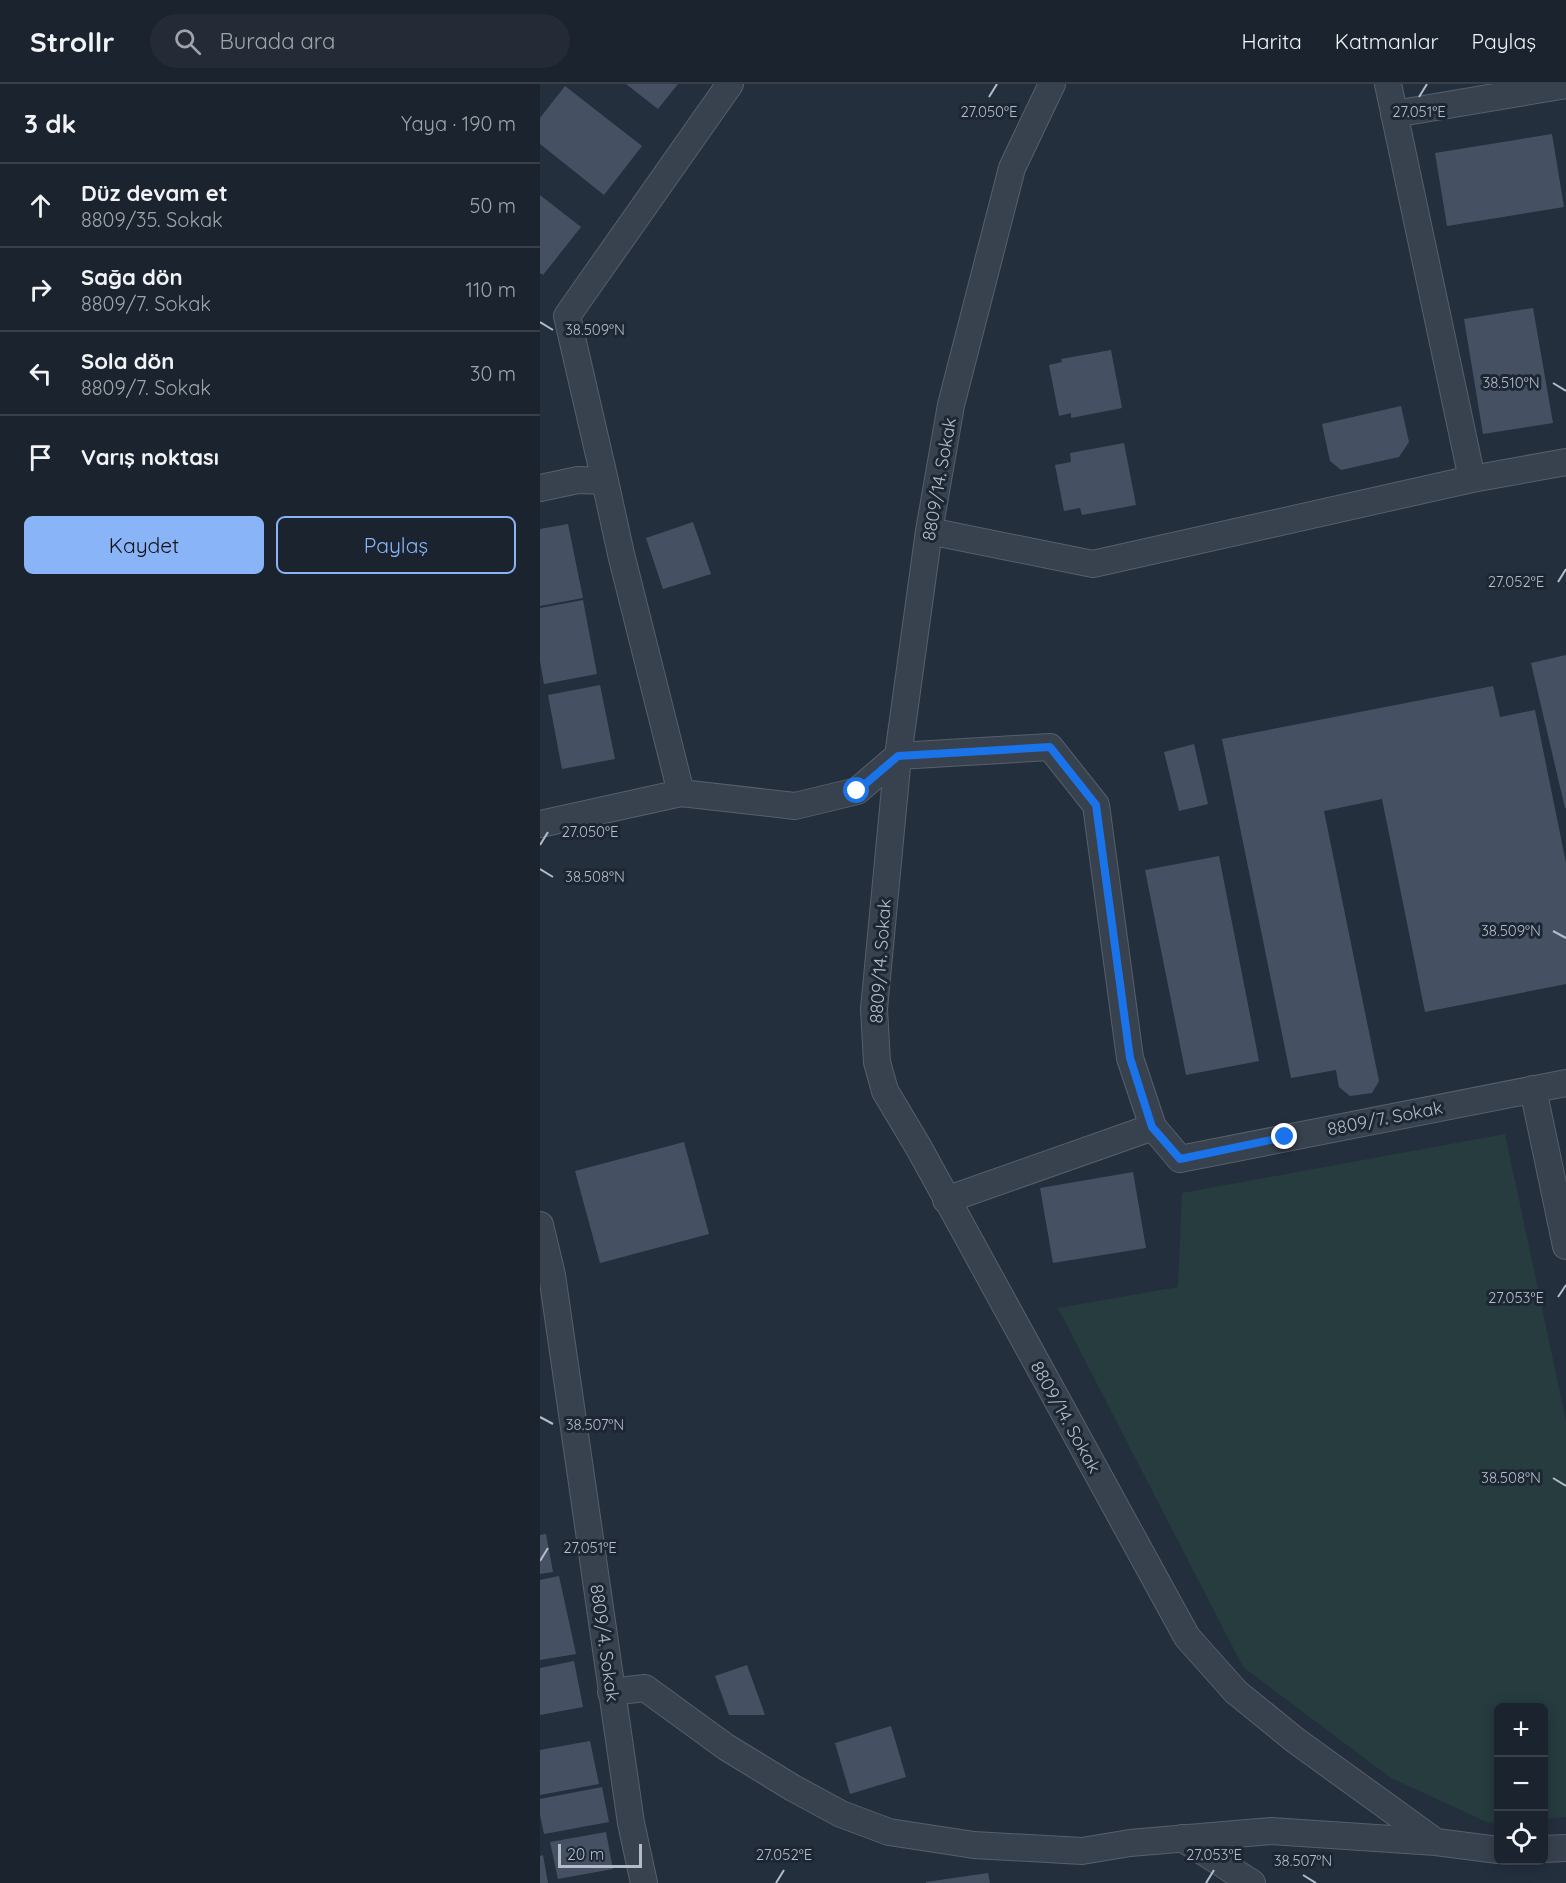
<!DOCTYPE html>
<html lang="tr">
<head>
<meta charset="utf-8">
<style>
  :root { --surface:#1b232e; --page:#242b36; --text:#f1f3f6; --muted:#a0a4aa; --line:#39404a; --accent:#8ab4f8 }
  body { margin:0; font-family:Quicksand,sans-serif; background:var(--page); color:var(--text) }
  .controls { position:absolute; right:18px; bottom:18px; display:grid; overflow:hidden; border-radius:9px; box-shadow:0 3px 15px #0003 }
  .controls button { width:54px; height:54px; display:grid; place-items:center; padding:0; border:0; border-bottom:2px solid var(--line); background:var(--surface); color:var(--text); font:30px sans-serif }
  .scale { position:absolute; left:18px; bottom:15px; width:84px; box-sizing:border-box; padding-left:6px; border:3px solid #b4bcc9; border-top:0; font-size:16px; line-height:21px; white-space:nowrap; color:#b4bcc9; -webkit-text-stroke:4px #1d2633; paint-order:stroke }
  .stop { position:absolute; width:18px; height:18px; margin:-14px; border:4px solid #1a73e8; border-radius:50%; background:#fff }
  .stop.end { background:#1a73e8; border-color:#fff; box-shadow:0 2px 6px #0008 }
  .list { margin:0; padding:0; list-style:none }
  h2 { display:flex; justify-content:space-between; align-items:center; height:78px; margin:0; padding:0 24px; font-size:26px }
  h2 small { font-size:20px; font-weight:400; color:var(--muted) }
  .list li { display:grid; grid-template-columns:39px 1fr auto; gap:18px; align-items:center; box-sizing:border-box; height:84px; padding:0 24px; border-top:2px solid var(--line) }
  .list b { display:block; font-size:22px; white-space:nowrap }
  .list p { margin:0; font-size:20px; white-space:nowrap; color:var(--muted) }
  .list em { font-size:20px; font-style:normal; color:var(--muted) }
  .actions { display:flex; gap:12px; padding:18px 24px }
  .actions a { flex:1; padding:14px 0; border:2px solid var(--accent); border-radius:9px; text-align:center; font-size:21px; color:var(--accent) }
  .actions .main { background:var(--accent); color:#111 }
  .icon { flex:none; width:33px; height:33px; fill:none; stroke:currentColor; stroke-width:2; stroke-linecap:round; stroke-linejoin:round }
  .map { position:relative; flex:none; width:1026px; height:1799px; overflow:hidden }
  header { display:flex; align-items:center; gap:36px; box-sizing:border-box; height:84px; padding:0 30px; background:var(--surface); border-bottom:2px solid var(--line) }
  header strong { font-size:28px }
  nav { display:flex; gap:33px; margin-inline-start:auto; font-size:21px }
  .search { width:420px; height:54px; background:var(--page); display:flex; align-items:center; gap:15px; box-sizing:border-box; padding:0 21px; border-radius:33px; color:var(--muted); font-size:22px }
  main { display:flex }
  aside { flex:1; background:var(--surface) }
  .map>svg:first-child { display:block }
  .green { fill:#263c3f }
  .building { fill:#455162 }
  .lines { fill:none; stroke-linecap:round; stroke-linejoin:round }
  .minor-casing { stroke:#565f6c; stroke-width:28 }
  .minor { stroke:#38414e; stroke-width:26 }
  .route { stroke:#1a73e8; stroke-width:8 }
  .ticks { fill:none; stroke:#b4bcc9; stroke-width:2 }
  .labels { text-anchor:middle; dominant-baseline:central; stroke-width:6; stroke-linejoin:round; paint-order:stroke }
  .street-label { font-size:18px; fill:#b4bcc9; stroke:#1d2633 }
  .ticks-label { font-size:15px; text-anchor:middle; fill:#b4bcc9; stroke:#1d2633; stroke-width:6; stroke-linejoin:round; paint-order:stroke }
</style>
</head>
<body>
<header>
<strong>Strollr</strong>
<div class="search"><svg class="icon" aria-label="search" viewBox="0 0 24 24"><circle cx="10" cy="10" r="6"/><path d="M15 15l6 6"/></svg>Burada ara</div>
<nav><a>Harita</a><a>Katmanlar</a><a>Paylaş</a></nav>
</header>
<main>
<aside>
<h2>3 dk<small>Yaya · 190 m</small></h2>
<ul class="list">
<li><svg class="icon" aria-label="ahead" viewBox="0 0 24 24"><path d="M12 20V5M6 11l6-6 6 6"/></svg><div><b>Düz devam et</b><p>8809/35. Sokak</p></div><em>50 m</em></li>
<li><svg class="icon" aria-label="right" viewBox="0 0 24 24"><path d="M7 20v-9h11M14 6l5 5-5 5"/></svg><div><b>Sağa dön</b><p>8809/7. Sokak</p></div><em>110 m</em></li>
<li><svg class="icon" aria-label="left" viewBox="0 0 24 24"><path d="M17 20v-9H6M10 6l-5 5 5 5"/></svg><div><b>Sola dön</b><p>8809/7. Sokak</p></div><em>30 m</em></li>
<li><svg class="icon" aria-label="arrive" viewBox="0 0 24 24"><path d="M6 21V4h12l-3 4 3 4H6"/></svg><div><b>Varış noktası</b></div></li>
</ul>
<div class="actions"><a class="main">Kaydet</a><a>Paylaş</a></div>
</aside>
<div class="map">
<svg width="1026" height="1799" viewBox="0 0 1026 1799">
  <rect width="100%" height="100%" fill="#242f3e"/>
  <path class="green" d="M 965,1050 L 1026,1337 L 1026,1733 L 1004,1735 L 1004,1624 L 958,1624 L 958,1738 L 949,1739 L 851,1694 L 703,1583 L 518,1224 L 638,1203 L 642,1109 Z"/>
  <path class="building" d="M 86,0 L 138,0 L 118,25 Z
    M 25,2 L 102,62 L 64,111 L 0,60 L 0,34 Z
    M 1012,50 L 1024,123 L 907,142 L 895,69 Z
    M 0,111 L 41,143 L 3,191 L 0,189 Z
    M 993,224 L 1013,339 L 943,350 L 924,235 Z
    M 571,266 L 582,324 L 531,334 L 531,329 L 519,332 L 509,281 L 522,278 L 521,275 Z
    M 861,322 L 869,358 L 859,373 L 801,386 L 790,377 L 782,340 Z
    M 584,359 L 596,421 L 542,431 L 540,424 L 524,427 L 515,381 L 531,378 L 530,369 Z
    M 153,438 L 171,490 L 123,505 L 106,454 Z
    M 28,440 L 43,514 L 0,522 L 0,445 Z
    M 43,516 L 57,590 L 4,600 L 0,577 L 0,524 Z
    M 1026,571 L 1026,724 L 1025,724 L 991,579 Z
    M 60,601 L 75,675 L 22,685 L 8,611 Z
    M 953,602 L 960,633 L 995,626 L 1026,779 L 1026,900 L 885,928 L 842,715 L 784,727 L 839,997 L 832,1009 L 810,1012 L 799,1003 L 796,986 L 751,994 L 682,655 Z
    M 654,660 L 668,720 L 639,727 L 624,668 Z
    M 679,772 L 719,977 L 646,991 L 605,786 Z
    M 144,1058 L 169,1150 L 60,1179 L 35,1087 Z
    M 593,1088 L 606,1164 L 513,1179 L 500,1104 Z
    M 6,1450 L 13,1488 L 0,1490 L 0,1451 Z
    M 19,1492 L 36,1570 L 0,1576 L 0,1496 Z
    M 34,1577 L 43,1623 L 0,1631 L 0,1584 Z
    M 207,1581 L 225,1631 L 189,1631 L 175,1592 Z
    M 351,1642 L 366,1693 L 310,1710 L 295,1659 Z
    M 50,1657 L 59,1700 L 0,1711 L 0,1666 Z
    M 62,1703 L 69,1738 L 4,1750 L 0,1731 L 0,1715 Z
    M 66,1748 L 73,1785 L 18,1795 L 10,1758 Z
    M 3,1771 L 8,1799 L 0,1799 L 0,1772 Z
    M 448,1789 L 450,1799 L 386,1799 L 386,1798 Z"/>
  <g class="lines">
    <defs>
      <path id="minor" d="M 512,0 L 472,84 L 411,321 L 389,447 L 358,672 L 334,925 L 337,978 L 345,1007 L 379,1064 L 647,1553 L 696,1608 L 755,1656 L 896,1758
        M 848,0 L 932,395
        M 854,30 L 1026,1
        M 65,397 L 27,232 L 190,0
        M 0,404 L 38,396 L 65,397 L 81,470 L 141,709
        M 389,447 L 553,480 L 932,395 L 1026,378
        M 0,740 L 141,709 L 255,722 L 317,707 L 358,672 L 510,663 L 556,721 L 590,974 L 613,1043 L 640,1075 L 1026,999
        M 993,1005 L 1026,1162
        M 406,1116 L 613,1043
        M 0,1141 L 12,1191 L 91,1739 L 104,1799
        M 71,1608 L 105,1604 L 186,1663 L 253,1704 L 301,1730 L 349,1748 L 434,1761 L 542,1767 L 590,1759 L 731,1747 L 896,1758 L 958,1766
        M 642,1754 L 712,1799
        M 1004,1765 L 1026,1764"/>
    </defs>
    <use href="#minor" class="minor-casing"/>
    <use href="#minor" class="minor"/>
  </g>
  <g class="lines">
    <path class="route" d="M 317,707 L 358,672 L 510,663 L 556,721 L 590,974 L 612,1043 L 640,1075 L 745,1053"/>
  </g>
  <path class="ticks" d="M 449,13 L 457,0M 879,13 L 887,0M 0,238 L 13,246M 1013,299 L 1026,307M 1018,498 L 1026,485M 0,761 L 8,748M 0,785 L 13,793M 1013,847 L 1026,854M 1018,1213 L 1026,1201M 0,1333 L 13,1340M 1013,1394 L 1026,1402M 0,1477 L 8,1464M 763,1791 L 776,1799M 236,1799 L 244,1786M 666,1799 L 674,1786"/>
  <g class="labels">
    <g class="street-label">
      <text transform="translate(399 395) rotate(-80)">8809/14. Sokak</text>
      <text transform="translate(340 877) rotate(-86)">8809/14. Sokak</text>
      <text transform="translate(845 1034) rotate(-11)">8809/7. Sokak</text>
      <text transform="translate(526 1333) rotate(61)">8809/14. Sokak</text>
      <text transform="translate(65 1559) rotate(82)">8809/4. Sokak</text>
    </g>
  </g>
  <g class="ticks-label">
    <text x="449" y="33">27.050°E</text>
    <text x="879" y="33">27.051°E</text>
    <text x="55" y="251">38.509°N</text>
    <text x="971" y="304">38.510°N</text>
    <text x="976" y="503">27.052°E</text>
    <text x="50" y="753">27.050°E</text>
    <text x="55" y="798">38.508°N</text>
    <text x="971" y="852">38.509°N</text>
    <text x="976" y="1219">27.053°E</text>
    <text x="55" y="1346">38.507°N</text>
    <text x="971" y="1399">38.508°N</text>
    <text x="50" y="1469">27.051°E</text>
    <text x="244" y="1776">27.052°E</text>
    <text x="674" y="1776">27.053°E</text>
    <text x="763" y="1782">38.507°N</text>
  </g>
</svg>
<div class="controls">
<button>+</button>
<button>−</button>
<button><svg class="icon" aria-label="locate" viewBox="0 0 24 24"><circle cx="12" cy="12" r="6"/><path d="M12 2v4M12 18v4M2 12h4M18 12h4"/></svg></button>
</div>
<div class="scale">20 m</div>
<div class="stop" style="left:317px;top:707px"></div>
<div class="stop end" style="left:745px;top:1053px"></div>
</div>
</main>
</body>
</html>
